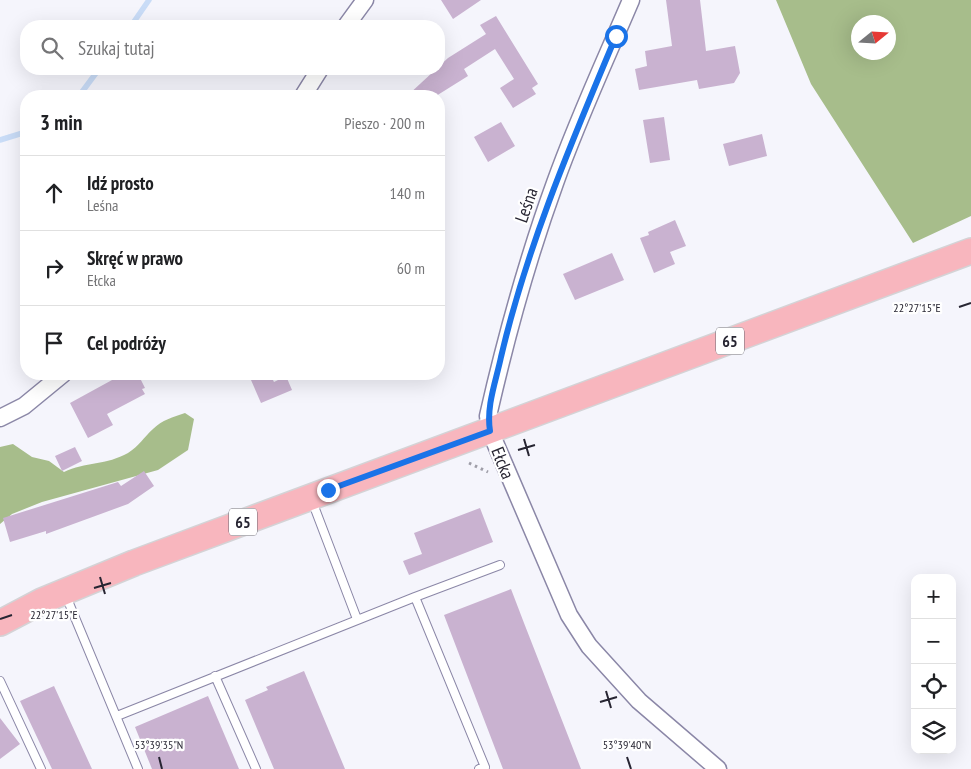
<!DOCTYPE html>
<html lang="pl">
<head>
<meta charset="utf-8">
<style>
  :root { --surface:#fff; --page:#f6f6f6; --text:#202124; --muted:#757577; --line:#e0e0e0 }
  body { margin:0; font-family:"PT Sans Narrow",sans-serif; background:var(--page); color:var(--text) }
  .controls { position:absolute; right:15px; bottom:15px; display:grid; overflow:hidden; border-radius:10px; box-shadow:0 5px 20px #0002 }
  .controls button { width:45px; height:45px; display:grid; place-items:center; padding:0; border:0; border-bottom:1px solid var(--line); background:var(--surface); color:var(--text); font:25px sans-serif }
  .compass { position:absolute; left:851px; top:15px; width:45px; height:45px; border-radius:50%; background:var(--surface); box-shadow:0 5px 20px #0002; rotate:72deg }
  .stop { position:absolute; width:15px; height:15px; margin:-11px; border:4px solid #1a73e8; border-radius:50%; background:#fff }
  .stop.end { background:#1a73e8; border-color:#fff; box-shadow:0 1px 5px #0008 }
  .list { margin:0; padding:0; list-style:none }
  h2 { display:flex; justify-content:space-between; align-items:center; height:65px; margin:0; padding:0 20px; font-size:21px }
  h2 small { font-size:16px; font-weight:400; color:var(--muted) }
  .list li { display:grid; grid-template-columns:32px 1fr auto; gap:15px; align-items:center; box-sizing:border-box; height:75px; padding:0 20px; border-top:1px solid var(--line) }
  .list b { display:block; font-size:19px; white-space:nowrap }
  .list p { margin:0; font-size:16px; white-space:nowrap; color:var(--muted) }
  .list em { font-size:16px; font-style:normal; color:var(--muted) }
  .icon { flex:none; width:28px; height:28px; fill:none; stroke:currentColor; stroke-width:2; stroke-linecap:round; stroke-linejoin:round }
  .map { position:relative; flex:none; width:971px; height:769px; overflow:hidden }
  .search { position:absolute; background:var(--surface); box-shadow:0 5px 20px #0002; left:20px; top:20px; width:425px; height:55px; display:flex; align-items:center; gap:12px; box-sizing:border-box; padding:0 18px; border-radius:20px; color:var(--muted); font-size:19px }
  .panel { position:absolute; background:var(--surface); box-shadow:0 5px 20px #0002; left:20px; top:90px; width:425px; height:290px; border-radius:20px }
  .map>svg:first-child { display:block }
  .forest { fill:#a7bd8b; fill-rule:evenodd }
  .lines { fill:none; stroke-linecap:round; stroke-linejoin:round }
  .stream { stroke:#c9dcf7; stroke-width:5.5 }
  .building { fill:#c9b2d0 }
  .lane-casing { stroke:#8b87a7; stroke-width:10 }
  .street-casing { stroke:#8b87a7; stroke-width:19 }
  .primary-casing { stroke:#d4d3d6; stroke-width:28 }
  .path { stroke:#9f9ea8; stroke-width:3; stroke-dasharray:2.5 4; stroke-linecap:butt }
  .lane { stroke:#fff; stroke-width:8 }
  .street { stroke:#fff; stroke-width:16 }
  .primary { stroke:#f8b6be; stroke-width:25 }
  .route { stroke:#1a73e8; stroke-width:6 }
  .ticks { fill:none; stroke:#272532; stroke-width:2 }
  .labels { text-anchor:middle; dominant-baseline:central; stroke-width:4.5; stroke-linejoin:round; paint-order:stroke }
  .shield { fill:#fff; stroke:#686670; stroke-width:1 }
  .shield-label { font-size:16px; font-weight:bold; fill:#272532 }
  .street-label { font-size:18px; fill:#272532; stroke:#fff }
  .ticks-label { font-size:12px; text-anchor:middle; fill:#272532; stroke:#fff; stroke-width:4.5; stroke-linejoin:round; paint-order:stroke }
</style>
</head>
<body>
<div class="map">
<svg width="971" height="769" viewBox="0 0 971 769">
  <rect width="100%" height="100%" fill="#f5f5fc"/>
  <path class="forest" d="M 776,0 L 971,0 L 971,216 L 913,243 L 811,84 ZM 858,22 L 888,22 L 888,52 L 858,52 Z
    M 185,413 L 194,419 L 188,450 L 158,470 L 42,502 L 12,514 L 0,524 L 0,447 L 13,444 L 32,457 L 49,461 L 64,472 C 85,462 107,465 128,453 C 139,446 144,437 153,429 C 162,420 173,417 185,413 Z"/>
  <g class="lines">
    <path class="stream" d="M 131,26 L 149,0
      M 79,96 L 99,69
      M 0,140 L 26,132"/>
  </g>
  <path class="building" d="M 441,0 L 481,0 L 453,19 Z
    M 666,0 L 700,0 L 706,51 L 735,46 L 740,73 L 734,83 L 699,89 L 697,80 L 639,90 L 635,69 L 647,66 L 645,51 L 672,46 Z
    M 496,16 L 538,84 L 532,88 L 536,94 L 513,108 L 500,88 L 514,79 L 495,49 L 464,69 L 468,76 L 436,96 L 407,96 L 448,58 L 486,34 L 480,25 Z
    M 664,117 L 670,160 L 650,163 L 643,120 Z
    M 501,122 L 515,146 L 488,162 L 474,137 Z
    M 762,134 L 767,156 L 729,166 L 723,144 Z
    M 675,220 L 686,246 L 670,252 L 675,264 L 654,273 L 640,238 L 649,235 L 648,232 Z
    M 612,253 L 624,280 L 575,300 L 563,274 Z
    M 123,374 L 138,374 L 145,388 L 142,389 L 145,394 L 107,414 L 113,425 L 88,438 L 70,403 Z
    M 262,374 L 270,374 L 274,382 L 286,376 L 292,390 L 261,403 L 251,380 Z
    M 75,447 L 82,461 L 62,471 L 55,456 Z
    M 144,471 L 154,486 L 128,504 L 46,534 L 46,531 L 10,542 L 3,518 L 118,482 L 121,486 Z
    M 480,508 L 493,542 L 409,575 L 403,561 L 422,554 L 414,533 Z
    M 511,589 L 524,623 L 581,769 L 503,769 L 457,649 L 444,615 Z
    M 304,671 L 345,769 L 274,769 L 245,700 L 268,690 L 266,687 Z
    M 54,686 L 92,769 L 52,769 L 20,701 Z
    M 208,696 L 239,769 L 152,769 L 135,727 Z
    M 0,718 L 20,744 L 0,759 Z"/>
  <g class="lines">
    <defs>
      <path id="lane" d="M 312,501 L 357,619
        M 66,596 L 138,769
        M 415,597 L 500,565
        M 215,676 L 256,769
        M 0,681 L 41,769
        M 117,716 L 415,597 L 485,767 L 479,769"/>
      <path id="street" d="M 631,0 C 605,61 577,121 555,183 C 527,260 506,337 488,416 L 490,431 L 569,615 L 589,646 L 639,701 L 718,769
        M 346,26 L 365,0
        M 303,96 L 320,69
        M 0,418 L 24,406 L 63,374"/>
      <path id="primary" d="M 0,623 L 42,601 L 134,563 L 971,251"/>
    </defs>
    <use href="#lane" class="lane-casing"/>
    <use href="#street" class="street-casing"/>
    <use href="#primary" class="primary-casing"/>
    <path class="path" d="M 469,463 L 488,472"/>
    <use href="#lane" class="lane"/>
    <use href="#street" class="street"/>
    <use href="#primary" class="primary"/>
  </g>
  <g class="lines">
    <path class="route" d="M 328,490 L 490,431 C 486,406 496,381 501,357 C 527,246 572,141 616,36"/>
  </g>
  <path class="ticks" d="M 959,307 L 971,303M 524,439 L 529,456M 518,450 L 535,445M 100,577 L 105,594M 94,588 L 111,583M 0,619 L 12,615M 606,691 L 611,708M 600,702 L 617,697M 159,757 L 162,769M 627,757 L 631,769"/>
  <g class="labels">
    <g class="shield">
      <rect x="716" y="327.5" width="28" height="27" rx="4"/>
      <rect x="229" y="508.5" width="28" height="27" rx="4"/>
    </g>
    <g class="shield-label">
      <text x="730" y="341">65</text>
      <text x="243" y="522">65</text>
    </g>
    <g class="street-label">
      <text transform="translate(526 205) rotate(-71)">Leśna</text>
      <text transform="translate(503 463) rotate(68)">Ełcka</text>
    </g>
  </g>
  <g class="ticks-label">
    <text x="917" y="312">22°27'15"E</text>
    <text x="54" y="619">22°27'15"E</text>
    <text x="159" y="749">53°39'35"N</text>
    <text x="627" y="749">53°39'40"N</text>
  </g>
</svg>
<div class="controls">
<button>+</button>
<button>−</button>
<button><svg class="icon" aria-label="locate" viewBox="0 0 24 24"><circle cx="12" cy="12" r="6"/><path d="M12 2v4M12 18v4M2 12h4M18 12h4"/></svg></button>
<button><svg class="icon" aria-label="layers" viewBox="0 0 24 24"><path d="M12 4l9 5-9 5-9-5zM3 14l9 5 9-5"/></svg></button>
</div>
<svg class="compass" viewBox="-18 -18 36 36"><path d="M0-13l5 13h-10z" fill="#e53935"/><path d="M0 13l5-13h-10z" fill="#757577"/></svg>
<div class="stop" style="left:616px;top:36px"></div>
<div class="stop end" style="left:328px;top:490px"></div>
<div class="search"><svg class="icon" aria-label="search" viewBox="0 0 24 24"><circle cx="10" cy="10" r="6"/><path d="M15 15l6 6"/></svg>Szukaj tutaj</div>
<section class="panel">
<h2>3 min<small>Pieszo · 200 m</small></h2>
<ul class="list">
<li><svg class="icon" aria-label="ahead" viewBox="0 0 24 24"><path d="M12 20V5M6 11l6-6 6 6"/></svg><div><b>Idź prosto</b><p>Leśna</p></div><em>140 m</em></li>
<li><svg class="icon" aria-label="right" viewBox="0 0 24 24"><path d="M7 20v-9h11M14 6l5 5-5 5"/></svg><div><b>Skręć w prawo</b><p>Ełcka</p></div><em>60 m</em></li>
<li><svg class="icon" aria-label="arrive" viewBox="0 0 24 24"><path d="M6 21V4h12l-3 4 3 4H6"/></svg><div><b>Cel podróży</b></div></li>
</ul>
</section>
</div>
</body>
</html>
